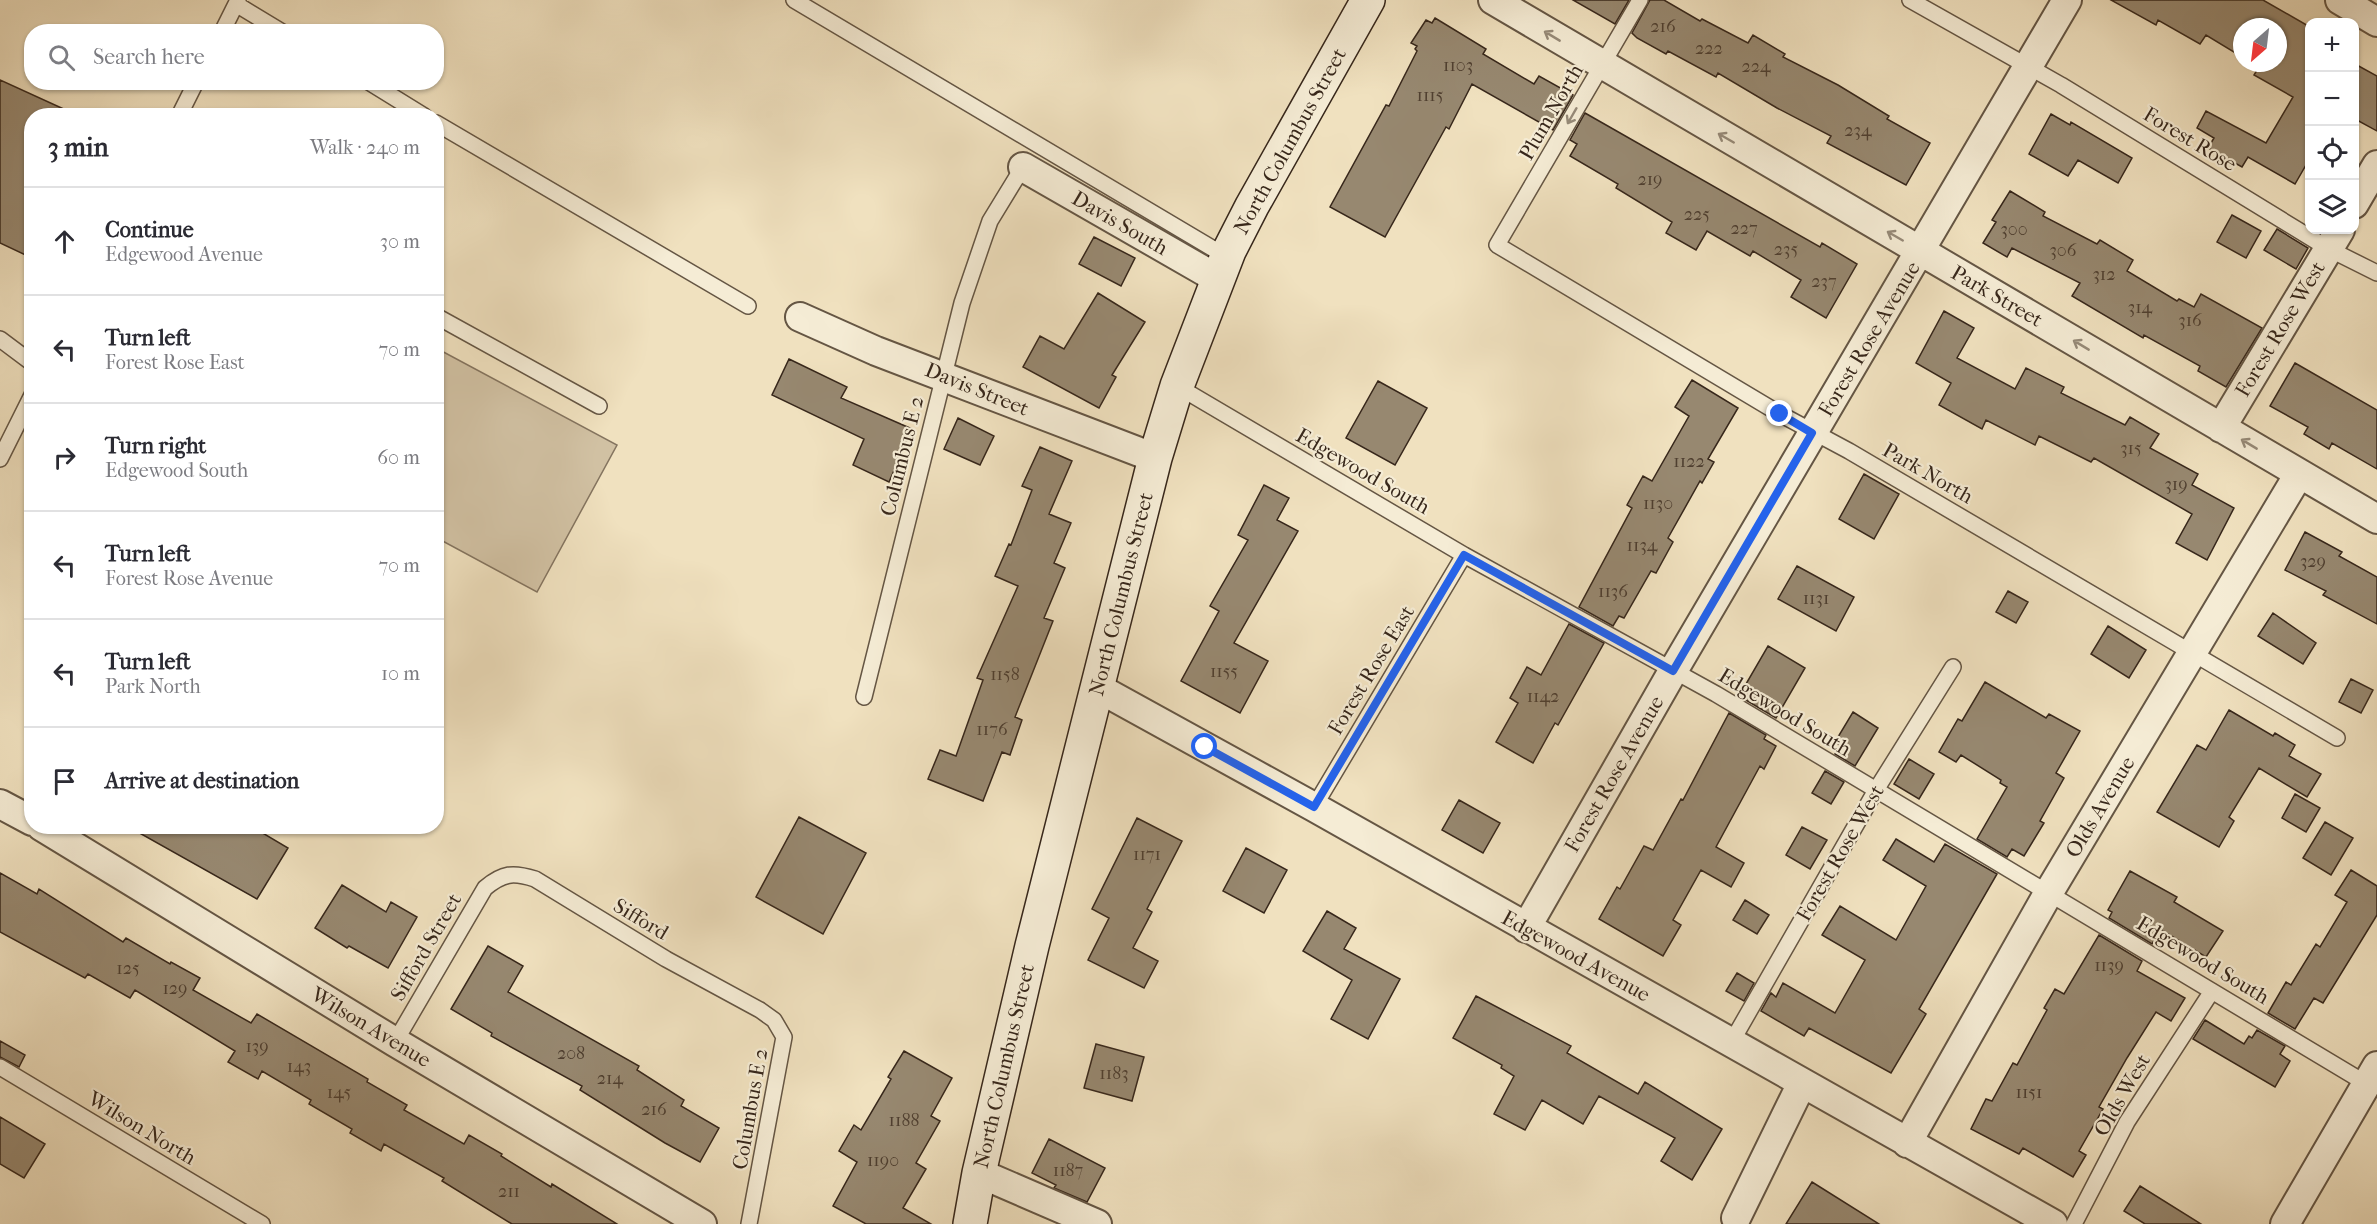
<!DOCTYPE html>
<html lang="en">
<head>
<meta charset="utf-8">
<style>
  :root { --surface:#fff; --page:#f7f7f7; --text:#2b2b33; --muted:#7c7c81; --line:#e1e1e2 }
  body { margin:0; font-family:"IM FELL French Canon",serif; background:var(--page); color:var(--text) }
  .controls { position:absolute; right:18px; top:18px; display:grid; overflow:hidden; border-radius:12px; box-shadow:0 2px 4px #0004 }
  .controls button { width:54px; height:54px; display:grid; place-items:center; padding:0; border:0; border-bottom:2px solid var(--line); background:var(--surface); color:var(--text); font:30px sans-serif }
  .compass { position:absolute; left:2233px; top:18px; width:54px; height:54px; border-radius:50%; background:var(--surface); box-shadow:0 2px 4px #0004; rotate:208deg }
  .stop { position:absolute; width:18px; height:18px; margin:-14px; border:4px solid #2563eb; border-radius:50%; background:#fff }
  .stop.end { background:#2563eb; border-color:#fff; box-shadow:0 2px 6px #0008 }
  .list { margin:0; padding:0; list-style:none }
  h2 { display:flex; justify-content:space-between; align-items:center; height:78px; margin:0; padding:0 24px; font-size:26px }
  h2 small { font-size:20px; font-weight:400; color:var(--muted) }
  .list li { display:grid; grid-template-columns:39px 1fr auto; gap:18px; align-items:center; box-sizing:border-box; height:108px; padding:0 24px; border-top:2px solid var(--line) }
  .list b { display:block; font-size:22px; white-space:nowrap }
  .list p { margin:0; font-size:20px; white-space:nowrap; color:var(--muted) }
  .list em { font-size:20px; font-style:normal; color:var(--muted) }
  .icon { flex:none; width:33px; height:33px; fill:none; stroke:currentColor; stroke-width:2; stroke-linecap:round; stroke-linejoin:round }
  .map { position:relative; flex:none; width:2377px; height:1224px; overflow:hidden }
  .search { position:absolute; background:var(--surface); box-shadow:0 2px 4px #0004; left:24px; top:24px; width:420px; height:66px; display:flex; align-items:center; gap:15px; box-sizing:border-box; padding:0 21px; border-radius:24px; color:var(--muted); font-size:22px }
  .panel { position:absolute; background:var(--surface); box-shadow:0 2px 4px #0004; left:24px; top:108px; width:420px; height:726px; border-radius:24px }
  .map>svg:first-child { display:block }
  .green { fill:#d1c1a3; stroke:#84745f; stroke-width:1.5 }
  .building { fill:#978870; stroke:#37271b; stroke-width:1.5 }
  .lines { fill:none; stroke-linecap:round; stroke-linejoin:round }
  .service-casing { stroke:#655644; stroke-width:18 }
  .minor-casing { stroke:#655644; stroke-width:32 }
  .secondary-casing { stroke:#37271b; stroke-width:36 }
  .service { stroke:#f5ecd5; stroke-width:15 }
  .minor { stroke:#f5ecd5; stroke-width:28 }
  .secondary { stroke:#f5ecd5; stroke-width:33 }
  .oneway { stroke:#968a78 }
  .route { stroke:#2563eb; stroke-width:8 }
  .labels { text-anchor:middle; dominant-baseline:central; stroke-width:4.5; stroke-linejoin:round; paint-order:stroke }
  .number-label { font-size:18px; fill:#4f3f30 }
  .street-label { font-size:21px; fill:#37271b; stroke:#f5ecd5 }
</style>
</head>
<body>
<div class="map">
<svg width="2377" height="1224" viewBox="0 0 2377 1224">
  <rect width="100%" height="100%" fill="#f0e1bf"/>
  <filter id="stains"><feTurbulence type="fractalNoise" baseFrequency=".00333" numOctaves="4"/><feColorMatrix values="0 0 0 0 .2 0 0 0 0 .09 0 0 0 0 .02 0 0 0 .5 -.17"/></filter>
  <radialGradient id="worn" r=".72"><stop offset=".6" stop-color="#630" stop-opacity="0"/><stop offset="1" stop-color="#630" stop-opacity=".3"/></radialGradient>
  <path class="green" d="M 436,348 L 617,445 L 537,592 L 437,538 Z"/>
  <path class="building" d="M 1573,0 L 1629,0 L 1615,24 Z
    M 1650,0 L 1664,0 L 1700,21 L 1702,19 L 1748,43 L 1753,35 L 1785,54 L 1783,57 L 1838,85 L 1889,116 L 1887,119 L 1930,143 L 1906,185 L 1827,143 L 1831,136 L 1777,108 L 1718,73 L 1716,77 L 1668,51 L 1666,54 L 1637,38 L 1632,33 Z
    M 2111,0 L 2263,0 L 2310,27 L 2310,158 L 2295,184 L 2248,157 L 2242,167 L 2208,148 L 2214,138 L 2197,128 L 2206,111 L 2266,143 L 2293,97 L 2254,75 L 2259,67 L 2253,63 L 2278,63 L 2278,27 L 2242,27 L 2242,57 L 2206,35 L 2200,44 L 2158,20 L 2156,25 Z
    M 1435,18 L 1486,49 L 1483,54 L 1534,84 L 1539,76 L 1573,95 L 1553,130 L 1472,84 L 1449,129 L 1446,127 L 1385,237 L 1330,207 L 1386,105 L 1389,106 L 1417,51 L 1415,49 L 1417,46 L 1411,43 L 1426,20 L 1432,23 Z
    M 2355,64 L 2377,76 L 2377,131 L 2355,119 Z
    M 0,80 L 79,116 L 32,116 L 32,258 L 0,243 Z
    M 1585,113 L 1820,247 L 1822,243 L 1857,264 L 1826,318 L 1791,297 L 1801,280 L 1753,251 L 1750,256 L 1707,231 L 1696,250 L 1666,233 L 1672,222 L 1616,188 L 1618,184 L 1570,156 L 1577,144 L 1570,140 Z
    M 2051,114 L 2070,125 L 2071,122 L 2132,158 L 2118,183 L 2078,160 L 2068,176 L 2029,154 Z
    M 2010,191 L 2045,212 L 2043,216 L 2097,244 L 2100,240 L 2133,260 L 2127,271 L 2177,301 L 2179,299 L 2194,307 L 2201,294 L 2262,328 L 2226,387 L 2198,371 L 2200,366 L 2144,335 L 2143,338 L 2072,296 L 2080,283 L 2012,248 L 2007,257 L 1983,243 L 1996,222 L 1992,220 Z
    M 2232,215 L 2261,231 L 2246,258 L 2217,242 Z
    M 2277,229 L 2308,248 L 2296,269 L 2264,250 Z
    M 1094,237 L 1135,258 L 1121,286 L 1079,264 Z
    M 1098,293 L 1145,322 L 1112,375 L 1116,377 L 1099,408 L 1023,367 L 1040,336 L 1064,349 Z
    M 1944,311 L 1974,328 L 1957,358 L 2015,389 L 2026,368 L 2064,387 L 2061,393 L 2125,425 L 2130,417 L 2159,434 L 2150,448 L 2198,474 L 2192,485 L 2234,508 L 2207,560 L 2176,543 L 2192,514 L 2094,458 L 2091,462 L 2039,436 L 2035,445 L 1986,420 L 1982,429 L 1939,405 L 1951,383 L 1916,363 Z
    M 789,359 L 847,387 L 841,398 L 912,429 L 889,482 L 853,465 L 864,439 L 772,395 Z
    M 2295,363 L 2377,410 L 2377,469 L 2332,443 L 2329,449 L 2304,434 L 2308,427 L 2270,406 Z
    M 1692,380 L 1738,408 L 1708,459 L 1714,462 L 1702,483 L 1700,481 L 1668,538 L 1673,542 L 1656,573 L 1651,571 L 1624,618 L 1619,616 L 1613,626 L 1579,607 L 1632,508 L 1627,505 L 1643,476 L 1652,481 L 1689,416 L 1675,407 Z
    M 1378,381 L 1427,408 L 1395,465 L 1346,438 Z
    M 958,418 L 994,436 L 980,465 L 944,449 Z
    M 1040,447 L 1072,461 L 1049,514 L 1071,523 L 1054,563 L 1065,568 L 1044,618 L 1053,621 L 1015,717 L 1022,720 L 1010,755 L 1002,752 L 983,801 L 928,779 L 940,750 L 956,756 L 983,680 L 977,678 L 1018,586 L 995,576 L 1009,544 L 1011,545 L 1032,490 L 1022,486 Z
    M 1864,474 L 1899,494 L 1874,539 L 1839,519 Z
    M 1264,485 L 1289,498 L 1277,520 L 1298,531 L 1234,643 L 1268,661 L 1240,713 L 1181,681 L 1219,611 L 1210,606 L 1248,540 L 1238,535 Z
    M 2305,532 L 2342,552 L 2339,556 L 2377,577 L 2377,624 L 2323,595 L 2326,591 L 2285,570 Z
    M 1797,566 L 1854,597 L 1836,631 L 1778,599 Z
    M 2008,591 L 2028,602 L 2016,623 L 1996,612 Z
    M 2273,613 L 2316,643 L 2303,664 L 2258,636 Z
    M 1569,624 L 1604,643 L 1558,725 L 1555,723 L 1533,763 L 1496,742 L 1518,703 L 1510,698 L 1527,667 L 1541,675 Z
    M 2108,626 L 2146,650 L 2129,678 L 2091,654 Z
    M 1768,646 L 1805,668 L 1776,718 L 1739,696 Z
    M 2351,679 L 2373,690 L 2361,713 L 2339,702 Z
    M 1985,682 L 2046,718 L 2049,714 L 2080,731 L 2056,773 L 2064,778 L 2040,821 L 2044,823 L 2024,856 L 2012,849 L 2007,857 L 1977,839 L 2007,787 L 2000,783 L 2001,780 L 1961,755 L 1956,762 L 1939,752 L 1958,719 L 1962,721 Z
    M 2229,710 L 2273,736 L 2275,733 L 2295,745 L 2289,756 L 2321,774 L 2307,797 L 2259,768 L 2229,817 L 2234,821 L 2219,847 L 2157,812 L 2197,745 L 2206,750 Z
    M 1853,712 L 1878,728 L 1855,766 L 1835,754 L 1840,745 L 1835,742 Z
    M 1729,713 L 1766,735 L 1764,739 L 1776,746 L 1764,769 L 1760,766 L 1716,847 L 1744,863 L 1731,887 L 1701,870 L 1673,920 L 1681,925 L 1663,956 L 1599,919 L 1617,887 L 1620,889 L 1644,846 L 1653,850 L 1681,799 L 1683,800 Z
    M 1909,759 L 1934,774 L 1919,799 L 1894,784 Z
    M 1825,771 L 1844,782 L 1831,804 L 1812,793 Z
    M 2295,794 L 2320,808 L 2306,832 L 2282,818 Z
    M 1459,800 L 1500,823 L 1483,853 L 1442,830 Z
    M 799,817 L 866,853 L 823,934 L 756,897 Z
    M 1137,818 L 1182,841 L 1147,909 L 1152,912 L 1133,948 L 1158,961 L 1144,988 L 1088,960 L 1109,918 L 1092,909 Z
    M 2325,822 L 2353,838 L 2331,875 L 2303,858 Z
    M 127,826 L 251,826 L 288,848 L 257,899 Z
    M 1802,827 L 1827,840 L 1810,869 L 1786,855 Z
    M 1896,839 L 1934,862 L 1945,844 L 1997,874 L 1919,1009 L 1926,1014 L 1891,1073 L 1809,1028 L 1804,1036 L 1761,1011 L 1771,993 L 1776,997 L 1783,983 L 1835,1013 L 1865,960 L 1822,935 L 1840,906 L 1896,940 L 1926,886 L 1883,860 Z
    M 1246,848 L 1287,870 L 1264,913 L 1223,891 Z
    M 2351,870 L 2377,886 L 2377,915 L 2323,1003 L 2314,998 L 2295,1029 L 2268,1013 L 2286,982 L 2291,985 L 2316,944 L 2320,947 L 2347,902 L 2335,895 Z
    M 2130,871 L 2177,897 L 2174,902 L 2223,931 L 2206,957 L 2160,929 L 2152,944 L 2109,918 L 2112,912 L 2108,910 Z
    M 0,873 L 37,894 L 39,889 L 123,942 L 126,938 L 170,964 L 171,962 L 200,978 L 193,990 L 251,1023 L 257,1014 L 368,1079 L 367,1082 L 407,1105 L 404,1110 L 464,1144 L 469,1135 L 502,1154 L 501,1156 L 551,1187 L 552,1184 L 617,1224 L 512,1224 L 442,1181 L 444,1178 L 384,1144 L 381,1151 L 350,1133 L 352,1129 L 309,1104 L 311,1100 L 262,1071 L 258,1079 L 228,1062 L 235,1051 L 135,990 L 130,998 L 88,974 L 85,978 L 0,932 Z
    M 342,885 L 386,912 L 391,902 L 417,917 L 388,968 L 349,946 L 347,948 L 315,928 Z
    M 1745,900 L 1769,915 L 1757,934 L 1733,920 Z
    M 1327,911 L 1356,928 L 1344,949 L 1400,979 L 1368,1039 L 1331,1019 L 1352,980 L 1303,951 Z
    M 2099,935 L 2142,961 L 2137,971 L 2185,998 L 2171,1021 L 2156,1012 L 2127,1058 L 2099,1107 L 2103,1109 L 2079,1151 L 2086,1155 L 2073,1177 L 2023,1148 L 2019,1154 L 1971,1129 L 1986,1099 L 1992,1101 L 2013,1063 L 2017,1065 L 2047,1010 L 2044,1008 L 2055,989 L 2064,994 Z
    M 488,946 L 523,966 L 508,992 L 639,1066 L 637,1070 L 684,1100 L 681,1106 L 719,1128 L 700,1162 L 665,1143 L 580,1090 L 582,1086 L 491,1036 L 492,1033 L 451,1009 Z
    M 1737,973 L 1754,983 L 1744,1001 L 1726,991 Z
    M 1476,996 L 1571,1046 L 1567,1053 L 1638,1094 L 1645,1082 L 1722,1129 L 1692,1180 L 1661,1161 L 1675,1138 L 1599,1096 L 1583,1124 L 1542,1100 L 1525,1130 L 1494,1114 L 1514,1076 L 1501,1068 L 1502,1065 L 1453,1038 Z
    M 2205,1020 L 2244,1044 L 2249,1036 L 2252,1038 L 2257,1030 L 2285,1046 L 2280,1054 L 2290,1061 L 2275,1087 L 2193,1039 Z
    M 0,1041 L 25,1055 L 19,1067 L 0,1057 Z
    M 1096,1044 L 1144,1057 L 1132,1101 L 1084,1088 Z
    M 904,1051 L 952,1078 L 931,1116 L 940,1121 L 916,1163 L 926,1169 L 903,1208 L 931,1224 L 866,1224 L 833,1206 L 857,1162 L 839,1151 L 854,1125 L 861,1130 L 891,1079 L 888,1077 Z
    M 0,1117 L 45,1144 L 24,1178 L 0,1164 Z
    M 1049,1139 L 1105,1168 L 1087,1202 L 1054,1188 L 1056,1185 L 1032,1173 Z
    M 1812,1182 L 1879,1224 L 1786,1224 Z
    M 2140,1186 L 2201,1224 L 2145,1224 L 2124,1211 Z"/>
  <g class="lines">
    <defs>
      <path id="service" d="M 794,0 L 1227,257
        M 1640,0 L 1497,245 L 1780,414 L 1849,451 L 2337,738
        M 1910,0 L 2061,85 L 2329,249 L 2377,273
        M 236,4 L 282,32
        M 222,32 L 238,0
        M 369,82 L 424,116
        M 179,116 L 196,82
        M 436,123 L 748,306
        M 436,316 L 599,406
        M 0,339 L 32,363
        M 1177,386 L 1464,555 L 1716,694 L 2367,1084
        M 0,459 L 32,395
        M 864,697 L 962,303 L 990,221 L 1023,167
        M 1314,807 L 1464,555
        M 395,1042 L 485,888 C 503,873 513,872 535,879 L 666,959 L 760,1010 L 774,1020 L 784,1037 L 749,1224
        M 1731,1043 L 1876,790 L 1953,667
        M 0,1067 L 262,1224
        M 2074,1224 L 2127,1122 L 2212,991"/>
      <path id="minor" d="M 1493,0 L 2377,519
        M 2340,0 L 2377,22
        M 1023,167 L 1218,279
        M 2354,204 L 2377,165
        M 800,317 L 876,351 L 1155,458
        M 2221,428 L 2340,230
        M 1098,688 L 1314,807 L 2053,1224
        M 0,804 L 32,821
        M 41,826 L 395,1042 L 702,1224
        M 1526,928 L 1673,671 L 2067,0
        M 1907,1143 L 2049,892 L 2299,474
        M 979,1173 L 1097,1224
        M 1736,1218 L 1802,1083
        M 2285,1224 L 2377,1066"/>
      <path id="secondary" d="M 970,1224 L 979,1173 L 1032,946 L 1155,458 L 1177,386 L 1229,251 L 1252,206 L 1368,0"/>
    </defs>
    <use href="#service" class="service-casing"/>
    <use href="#minor" class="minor-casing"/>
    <use href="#secondary" class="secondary-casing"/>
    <use href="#service" class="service"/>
    <use href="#minor" class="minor"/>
    <use href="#secondary" class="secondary"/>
  </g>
  <defs><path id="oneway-shaft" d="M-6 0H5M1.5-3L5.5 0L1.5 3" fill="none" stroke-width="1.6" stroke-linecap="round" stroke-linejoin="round" transform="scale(1.5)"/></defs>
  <g class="oneway">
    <use href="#oneway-shaft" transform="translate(1552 36) rotate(-149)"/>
    <use href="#oneway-shaft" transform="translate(1572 116) rotate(120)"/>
    <use href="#oneway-shaft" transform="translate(1726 138) rotate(-150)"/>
    <use href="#oneway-shaft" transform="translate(1895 236) rotate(-150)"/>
    <use href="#oneway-shaft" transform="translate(2081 345) rotate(-149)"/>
    <use href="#oneway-shaft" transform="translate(2249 444) rotate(-149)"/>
  </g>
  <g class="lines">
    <path class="route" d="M 1205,747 L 1314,807 L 1464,555 L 1673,671 L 1812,433 L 1780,414"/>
  </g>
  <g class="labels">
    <g class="number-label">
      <text x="1663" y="26">216</text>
      <text x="1709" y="48">222</text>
      <text x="1458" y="65">1103</text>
      <text x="1756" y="66">224</text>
      <text x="1430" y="95">1115</text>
      <text x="1858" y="130">234</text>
      <text x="1650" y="179">219</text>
      <text x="1697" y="214">225</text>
      <text x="1744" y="228">227</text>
      <text x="2014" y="229">300</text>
      <text x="1786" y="249">235</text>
      <text x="2063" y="250">306</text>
      <text x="2104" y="274">312</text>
      <text x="1824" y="281">237</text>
      <text x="2140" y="307">314</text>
      <text x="2190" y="320">316</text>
      <text x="2131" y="448">315</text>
      <text x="1689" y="461">1122</text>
      <text x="2176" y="484">319</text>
      <text x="1658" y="503">1130</text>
      <text x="1642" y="545">1134</text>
      <text x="2313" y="561">329</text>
      <text x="1613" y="591">1136</text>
      <text x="1816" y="598">1131</text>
      <text x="1224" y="671">1155</text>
      <text x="1005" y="674">1158</text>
      <text x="1543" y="696">1142</text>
      <text x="992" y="729">1176</text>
      <text x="1147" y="854">1171</text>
      <text x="2109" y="965">1139</text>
      <text x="128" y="968">125</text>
      <text x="175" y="988">129</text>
      <text x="257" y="1046">139</text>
      <text x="571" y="1053">208</text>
      <text x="299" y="1066">143</text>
      <text x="1114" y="1073">1183</text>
      <text x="610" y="1078">214</text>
      <text x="339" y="1092">145</text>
      <text x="2029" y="1092">1151</text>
      <text x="654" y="1109">216</text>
      <text x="904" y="1120">1188</text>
      <text x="883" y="1160">1190</text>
      <text x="1068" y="1170">1187</text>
      <text x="509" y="1191">211</text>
    </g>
    <g class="street-label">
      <text transform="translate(1551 112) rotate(-60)">Plum North</text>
      <text transform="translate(2190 139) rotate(31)">Forest Rose</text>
      <text transform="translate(1290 141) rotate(-61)">North Columbus Street</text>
      <text transform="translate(1120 223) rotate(30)">Davis South</text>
      <text transform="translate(1997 296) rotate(30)">Park Street</text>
      <text transform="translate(2280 329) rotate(-59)">Forest Rose West</text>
      <text transform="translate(1869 339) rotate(-59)">Forest Rose Avenue</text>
      <text transform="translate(977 389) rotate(22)">Davis Street</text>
      <text transform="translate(902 456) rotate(-76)">Columbus E 2</text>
      <text transform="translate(1363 471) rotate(30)">Edgewood South</text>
      <text transform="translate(1928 473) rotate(30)">Park North</text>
      <text transform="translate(1121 594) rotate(-76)">North Columbus Street</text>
      <text transform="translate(1371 670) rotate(-59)">Forest Rose East</text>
      <text transform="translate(1785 712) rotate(31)">Edgewood South</text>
      <text transform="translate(1614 774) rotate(-60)">Forest Rose Avenue</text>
      <text transform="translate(2100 807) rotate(-59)">Olds Avenue</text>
      <text transform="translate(1840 853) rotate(-60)">Forest Rose West</text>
      <text transform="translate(641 919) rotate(31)">Sifford</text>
      <text transform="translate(426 947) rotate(-60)">Sifford Street</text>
      <text transform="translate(1576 956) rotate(29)">Edgewood Avenue</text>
      <text transform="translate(2203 960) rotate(31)">Edgewood South</text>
      <text transform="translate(371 1027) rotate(31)">Wilson Avenue</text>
      <text transform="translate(1004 1066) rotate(-77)">North Columbus Street</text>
      <text transform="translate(2122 1095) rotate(-60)">Olds West</text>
      <text transform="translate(750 1109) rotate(-80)">Columbus E 2</text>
      <text transform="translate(142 1128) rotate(31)">Wilson North</text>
    </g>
  </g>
  <rect width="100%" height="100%" filter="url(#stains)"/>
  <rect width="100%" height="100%" fill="url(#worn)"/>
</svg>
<div class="controls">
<button>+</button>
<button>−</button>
<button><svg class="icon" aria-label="locate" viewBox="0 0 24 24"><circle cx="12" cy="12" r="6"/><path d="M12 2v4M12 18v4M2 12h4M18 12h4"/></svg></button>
<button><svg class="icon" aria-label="layers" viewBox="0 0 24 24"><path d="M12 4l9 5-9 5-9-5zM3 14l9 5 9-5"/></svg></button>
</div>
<svg class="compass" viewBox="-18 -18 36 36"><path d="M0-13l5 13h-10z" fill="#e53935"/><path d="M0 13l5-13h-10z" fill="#7c7c81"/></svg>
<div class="stop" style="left:1205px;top:747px"></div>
<div class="stop end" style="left:1780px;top:414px"></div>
<div class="search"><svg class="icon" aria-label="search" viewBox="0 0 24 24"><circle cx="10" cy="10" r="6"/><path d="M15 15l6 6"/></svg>Search here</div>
<section class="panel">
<h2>3 min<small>Walk · 240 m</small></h2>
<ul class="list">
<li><svg class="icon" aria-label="ahead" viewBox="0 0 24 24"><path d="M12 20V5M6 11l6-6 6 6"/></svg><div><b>Continue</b><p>Edgewood Avenue</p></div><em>30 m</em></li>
<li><svg class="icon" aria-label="left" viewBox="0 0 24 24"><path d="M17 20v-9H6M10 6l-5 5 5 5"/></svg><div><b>Turn left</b><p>Forest Rose East</p></div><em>70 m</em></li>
<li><svg class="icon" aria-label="right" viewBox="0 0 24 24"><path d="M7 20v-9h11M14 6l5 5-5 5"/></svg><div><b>Turn right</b><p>Edgewood South</p></div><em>60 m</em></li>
<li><svg class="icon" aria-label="left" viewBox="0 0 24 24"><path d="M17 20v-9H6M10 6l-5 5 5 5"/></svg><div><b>Turn left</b><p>Forest Rose Avenue</p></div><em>70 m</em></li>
<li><svg class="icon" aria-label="left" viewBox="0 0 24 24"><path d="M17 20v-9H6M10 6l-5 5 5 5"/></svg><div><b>Turn left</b><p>Park North</p></div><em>10 m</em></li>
<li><svg class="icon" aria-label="arrive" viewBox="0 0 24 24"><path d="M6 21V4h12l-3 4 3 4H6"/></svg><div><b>Arrive at destination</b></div></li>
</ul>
</section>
</div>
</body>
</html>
